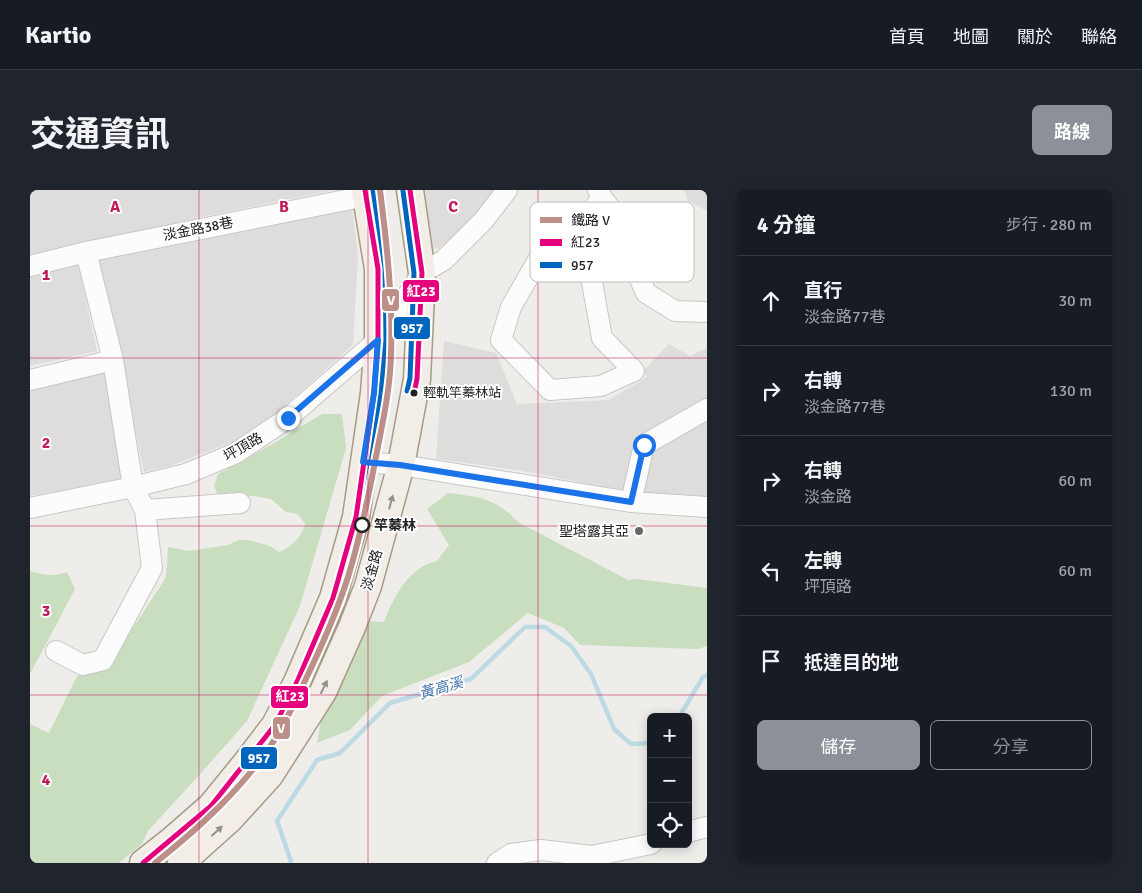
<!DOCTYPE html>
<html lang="zh-TW">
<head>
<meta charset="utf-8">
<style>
  :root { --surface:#171b24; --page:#20242c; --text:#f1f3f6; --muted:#9ea1a6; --line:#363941; --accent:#8c9099 }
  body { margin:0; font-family:Signika,"Noto Sans TC",sans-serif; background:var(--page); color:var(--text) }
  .controls { position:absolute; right:15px; bottom:15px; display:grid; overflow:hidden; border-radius:8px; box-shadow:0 2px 12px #0003 }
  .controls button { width:45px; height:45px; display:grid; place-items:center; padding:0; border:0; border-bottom:1px solid var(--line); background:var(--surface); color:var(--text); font:25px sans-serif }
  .stop { position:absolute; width:15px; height:15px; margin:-11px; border:4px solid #1a73e8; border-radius:50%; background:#fff }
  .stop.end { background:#1a73e8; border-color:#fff; box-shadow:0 1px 5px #0008 }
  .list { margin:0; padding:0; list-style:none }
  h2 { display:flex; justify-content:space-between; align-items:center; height:65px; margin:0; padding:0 20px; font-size:21px }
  h2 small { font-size:16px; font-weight:400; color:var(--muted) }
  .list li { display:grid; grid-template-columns:32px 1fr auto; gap:15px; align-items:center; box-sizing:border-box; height:90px; padding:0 20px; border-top:1px solid var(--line) }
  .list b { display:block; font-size:19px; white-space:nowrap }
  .list p { margin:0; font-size:16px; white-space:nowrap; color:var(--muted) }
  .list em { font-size:16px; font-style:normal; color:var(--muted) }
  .actions { display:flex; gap:10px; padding:15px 20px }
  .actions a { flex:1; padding:11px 0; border:1px solid var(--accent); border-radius:8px; text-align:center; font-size:18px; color:var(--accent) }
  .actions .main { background:var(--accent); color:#fff }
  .icon { flex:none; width:28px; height:28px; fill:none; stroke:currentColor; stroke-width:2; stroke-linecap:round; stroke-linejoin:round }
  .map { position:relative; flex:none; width:677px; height:673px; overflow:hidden; border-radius:8px }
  header { display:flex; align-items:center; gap:30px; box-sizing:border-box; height:70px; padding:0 25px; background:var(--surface); border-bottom:1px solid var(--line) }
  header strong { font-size:24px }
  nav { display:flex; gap:28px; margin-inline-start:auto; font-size:18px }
  .intro { display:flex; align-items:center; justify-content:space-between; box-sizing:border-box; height:120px; padding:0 30px }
  h1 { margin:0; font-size:35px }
  .button { padding:12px 22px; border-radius:8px; background:var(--accent); color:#fff; font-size:18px; font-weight:700 }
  main { display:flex; gap:30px; padding:0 30px }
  aside { flex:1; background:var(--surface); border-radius:8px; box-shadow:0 2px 12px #0003 }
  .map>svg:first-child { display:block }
  .residential { fill:#dedddb }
  .forest { fill:#c9debf }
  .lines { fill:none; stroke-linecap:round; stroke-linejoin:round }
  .stream { stroke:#bdd9e3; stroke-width:4.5 }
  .minor-casing { stroke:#c8c7c6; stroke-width:22 }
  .major-casing { stroke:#a69c85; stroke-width:29 }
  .minor { stroke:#fdfcfc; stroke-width:20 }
  .major { stroke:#f2ede6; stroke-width:26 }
  .bus-1-casing { stroke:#fff; stroke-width:9 }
  .bus-2-casing { stroke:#fff; stroke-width:9 }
  .bus-1 { stroke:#e5007d; stroke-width:5 }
  .bus-2 { stroke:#0065bd; stroke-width:5 }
  .rail-1-casing { stroke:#fff; stroke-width:10 }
  .rail-1 { stroke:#bc8f89; stroke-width:6 }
  .oneway { fill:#94918d }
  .route { stroke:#1a73e8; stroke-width:6 }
  .grid { fill:none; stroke:#c2185b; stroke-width:1; stroke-opacity:0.55 }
  .bus-dot { fill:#212121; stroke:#fff; stroke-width:2 }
  .stop-dot { fill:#fff; stroke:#212121; stroke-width:2.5 }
  .poi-dot { fill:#696867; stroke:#fff; stroke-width:2 }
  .labels { text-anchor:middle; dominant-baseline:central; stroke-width:4; stroke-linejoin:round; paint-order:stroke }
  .bus-label { font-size:13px; fill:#212121; stroke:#fff; text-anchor:start }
  .street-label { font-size:14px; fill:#212121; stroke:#fff }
  .stop-label { font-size:14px; font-weight:bold; fill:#212121; stroke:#fff; text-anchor:start }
  .poi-label { font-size:14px; fill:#212121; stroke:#fff; text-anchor:end }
  .water-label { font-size:15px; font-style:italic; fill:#4777ac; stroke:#fff }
  .key { fill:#fff; stroke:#bcbcbc; stroke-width:1 }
  .key-label { font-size:14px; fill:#212121 }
  .grid-label { font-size:16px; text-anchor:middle; font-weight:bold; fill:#c2185b; stroke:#fff; stroke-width:4; stroke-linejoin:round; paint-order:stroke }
  .line-badge { stroke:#fff; stroke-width:2 }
  .badge-label { font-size:14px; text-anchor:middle; font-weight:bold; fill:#fff }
</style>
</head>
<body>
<header>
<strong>Kartio</strong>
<nav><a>首頁</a><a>地圖</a><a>關於</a><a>聯絡</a></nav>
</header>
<div class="intro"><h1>交通資訊</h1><a class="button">路線</a></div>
<main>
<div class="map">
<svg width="677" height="673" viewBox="0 0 677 673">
  <rect width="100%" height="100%" fill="#efedea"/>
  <path class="residential" d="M 0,0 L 305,0 L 171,27 L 0,66 Z
    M 390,0 L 468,0 L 453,21 L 408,59 L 403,57 Z
    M 654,0 L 677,0 L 677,21 L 658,11 Z
    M 322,17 L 328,65 L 323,155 L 250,220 L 209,249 L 140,276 L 114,282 L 67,64 Z
    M 48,73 L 67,161 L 0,176 L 0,84 Z
    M 414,151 L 466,163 L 487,214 L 579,210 L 617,187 L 613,181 L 639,154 L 660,166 L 677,158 L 677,315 L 617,309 L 586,299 L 487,280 L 406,269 Z
    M 73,178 L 96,288 L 0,306 L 0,195 Z"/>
  <path class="forest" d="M 292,224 L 312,224 L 316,258 L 270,416 L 217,531 L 172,582 L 118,641 L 112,654 L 89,673 L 0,673 L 0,534 L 19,543 L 47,486 L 76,479 L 135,389 C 138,378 137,368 138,357 L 159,361 L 198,355 L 209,350 L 219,350 L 240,356 L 249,362 C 261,357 272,348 275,334 L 268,324 L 256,322 L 241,309 L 224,306 L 188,306 L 184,296 L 188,284 L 241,255 Z
    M 418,303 C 449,307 464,307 488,332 L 598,390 L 608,389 L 677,398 L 677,456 L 668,459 L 550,455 L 534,438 L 498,423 L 439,472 L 352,506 L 320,540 L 287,553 L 292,525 L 334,431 L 354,432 C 363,407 380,376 407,371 L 419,355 L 397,319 Z
    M 0,381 C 13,385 24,387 37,382 L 45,399 L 0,484 Z"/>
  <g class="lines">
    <path class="stream" d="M 649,527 L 673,487 L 677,485
      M 260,673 L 261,671 L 247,631 L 287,570 L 310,563 L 360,513 L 441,489 L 495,437 L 515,437 L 541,456 L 561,484 L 584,539 L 601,554 L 621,553"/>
    <defs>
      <path id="minor" d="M 568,0 L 572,8 L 600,42 L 606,80 L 616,103 L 645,121 L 677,122
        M 548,37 L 555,53 L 572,148 L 604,181 L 571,196 L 520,200 L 471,150 L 481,117 L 511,65 L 534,39 L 548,37 L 572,8
        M 0,76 L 56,62 L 336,6
        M 0,190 L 83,170
        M 333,272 L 371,275 L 601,312 L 614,255 L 677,219
        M 601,312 L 677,317
        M 0,318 L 103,297 L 156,284 L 206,263 L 258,228 L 348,150 L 392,83 L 414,70 L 454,30 L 477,0
        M 115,320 L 210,313
        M 26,461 L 53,475 L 73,470 L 122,378 L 115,320 L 103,297 L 83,170 L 56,62
        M 658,642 L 677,637
        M 467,673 L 481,664 L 511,660 L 562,666 L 621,654"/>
      <path id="major" d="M 113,673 L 141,651 L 181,616 L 216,573 L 245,535 L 267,492 L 303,408 L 326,327 L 344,203 L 348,150 L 348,79 L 335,0
        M 151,673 L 200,629 L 240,585 L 293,502 L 322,437 L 338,396 L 371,275 L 387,189 L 392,83 L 380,0"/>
    </defs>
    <use href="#minor" class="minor-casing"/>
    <use href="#major" class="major-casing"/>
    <use href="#minor" class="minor"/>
    <use href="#major" class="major"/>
    <defs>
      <path id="bus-1" d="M 380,0 L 392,83 L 387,189 L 384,203
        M 113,673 L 181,616 L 245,535 L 267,492 L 303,408 L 326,327 L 344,203 L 348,150 L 348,79 L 335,0"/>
      <path id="bus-2" d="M 373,1 L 384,83 L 380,188 L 377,201
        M 125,673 L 186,621 L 251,540 L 274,495 L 310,410 L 333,328 L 351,204 L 356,150 L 355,78 L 343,0"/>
    </defs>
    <use href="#bus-1" class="bus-1-casing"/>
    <use href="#bus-2" class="bus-2-casing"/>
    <use href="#bus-1" class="bus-1"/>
    <use href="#bus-2" class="bus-2"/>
    <defs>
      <path id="rail-1" d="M 125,673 C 169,638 212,599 243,552 C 255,534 264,514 273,495 C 290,460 306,425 318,387 C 329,351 337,314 344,277 C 351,240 360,203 361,165 C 363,110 357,55 350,0"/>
    </defs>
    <use href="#rail-1" class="rail-1-casing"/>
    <use href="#rail-1" class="rail-1"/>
  </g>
  <defs><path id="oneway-solid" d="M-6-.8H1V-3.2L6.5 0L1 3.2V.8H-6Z" transform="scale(1.25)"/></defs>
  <g class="oneway">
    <use href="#oneway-solid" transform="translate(361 312) rotate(-75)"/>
    <use href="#oneway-solid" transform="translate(294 497) rotate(-64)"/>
    <use href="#oneway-solid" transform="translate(187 641) rotate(-42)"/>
  </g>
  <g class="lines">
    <path class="route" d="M 258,228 L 348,150 L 344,203 L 333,272 L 370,275 L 601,312 L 614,255"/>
  </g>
  <path class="grid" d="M 169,0 L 169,673M 338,0 L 338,673M 508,0 L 508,673M 0,168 L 677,168M 0,336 L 677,336M 0,505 L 677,505"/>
  <circle class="bus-dot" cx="384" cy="203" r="4.5"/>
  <circle class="stop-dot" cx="332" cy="335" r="7"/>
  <circle class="poi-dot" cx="609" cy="341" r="5"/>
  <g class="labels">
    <g class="bus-label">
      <text x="393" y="203">輕軌竿蓁林站</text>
    </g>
    <g class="street-label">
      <text transform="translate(168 39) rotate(-11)">淡金路38巷</text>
      <text transform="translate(213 257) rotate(-30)">坪頂路</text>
      <text transform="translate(342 380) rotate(-74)">淡金路</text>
    </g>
    <g class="stop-label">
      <text x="344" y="335">竿蓁林</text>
    </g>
    <g class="poi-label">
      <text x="599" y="341">聖塔露其亞</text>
    </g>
    <g class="water-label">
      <text transform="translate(411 498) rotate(-16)">黃高溪</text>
    </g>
  </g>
  <rect x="500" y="12" width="164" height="80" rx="8" class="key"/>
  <rect x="510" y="27" width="22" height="6" fill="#bc8f89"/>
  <rect x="510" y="49" width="22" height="7" fill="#e5007d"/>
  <rect x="510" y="72" width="22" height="6" fill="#0065bd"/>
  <g class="key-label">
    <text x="541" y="35">鐵路 V</text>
    <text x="541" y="57">紅23</text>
    <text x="541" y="80">957</text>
  </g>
  <g class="grid-label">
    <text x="85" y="22">A</text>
    <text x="254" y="22">B</text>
    <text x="423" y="22">C</text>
    <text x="16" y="90">1</text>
    <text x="16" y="258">2</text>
    <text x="16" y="426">3</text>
    <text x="16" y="595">4</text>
  </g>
  <g class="line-badge">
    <rect x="372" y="89" width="38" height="24" rx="5" fill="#e5007d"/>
    <rect x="351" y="98" width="19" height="24" rx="5" fill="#bc8f89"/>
    <rect x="363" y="126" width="38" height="24" rx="5" fill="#0065bd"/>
    <rect x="240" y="495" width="39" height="24" rx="5" fill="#e5007d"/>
    <rect x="242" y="526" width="19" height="24" rx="5" fill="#bc8f89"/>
    <rect x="210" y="556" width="38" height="24" rx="5" fill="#0065bd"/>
  </g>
  <g class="badge-label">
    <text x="391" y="106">紅23</text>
    <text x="361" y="115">V</text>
    <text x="382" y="143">957</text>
    <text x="260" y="511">紅23</text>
    <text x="251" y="543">V</text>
    <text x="229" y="573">957</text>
  </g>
</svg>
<div class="controls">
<button>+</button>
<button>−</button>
<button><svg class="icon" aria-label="locate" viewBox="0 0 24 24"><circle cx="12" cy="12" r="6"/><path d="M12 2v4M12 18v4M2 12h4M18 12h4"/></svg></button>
</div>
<div class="stop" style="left:614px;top:255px"></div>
<div class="stop end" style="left:258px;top:228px"></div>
</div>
<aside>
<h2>4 分鐘<small>步行 · 280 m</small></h2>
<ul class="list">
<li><svg class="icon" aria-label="ahead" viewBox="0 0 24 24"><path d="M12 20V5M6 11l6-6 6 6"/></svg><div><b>直行</b><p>淡金路77巷</p></div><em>30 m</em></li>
<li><svg class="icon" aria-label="right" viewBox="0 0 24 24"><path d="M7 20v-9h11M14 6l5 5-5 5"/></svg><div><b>右轉</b><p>淡金路77巷</p></div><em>130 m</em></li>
<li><svg class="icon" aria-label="right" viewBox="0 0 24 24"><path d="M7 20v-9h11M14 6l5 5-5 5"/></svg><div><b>右轉</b><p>淡金路</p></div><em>60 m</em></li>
<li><svg class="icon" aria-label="left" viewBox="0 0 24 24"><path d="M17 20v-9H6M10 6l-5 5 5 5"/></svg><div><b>左轉</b><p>坪頂路</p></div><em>60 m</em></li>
<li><svg class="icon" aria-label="arrive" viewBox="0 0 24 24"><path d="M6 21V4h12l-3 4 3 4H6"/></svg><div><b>抵達目的地</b></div></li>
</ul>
<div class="actions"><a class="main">儲存</a><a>分享</a></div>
</aside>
</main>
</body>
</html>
